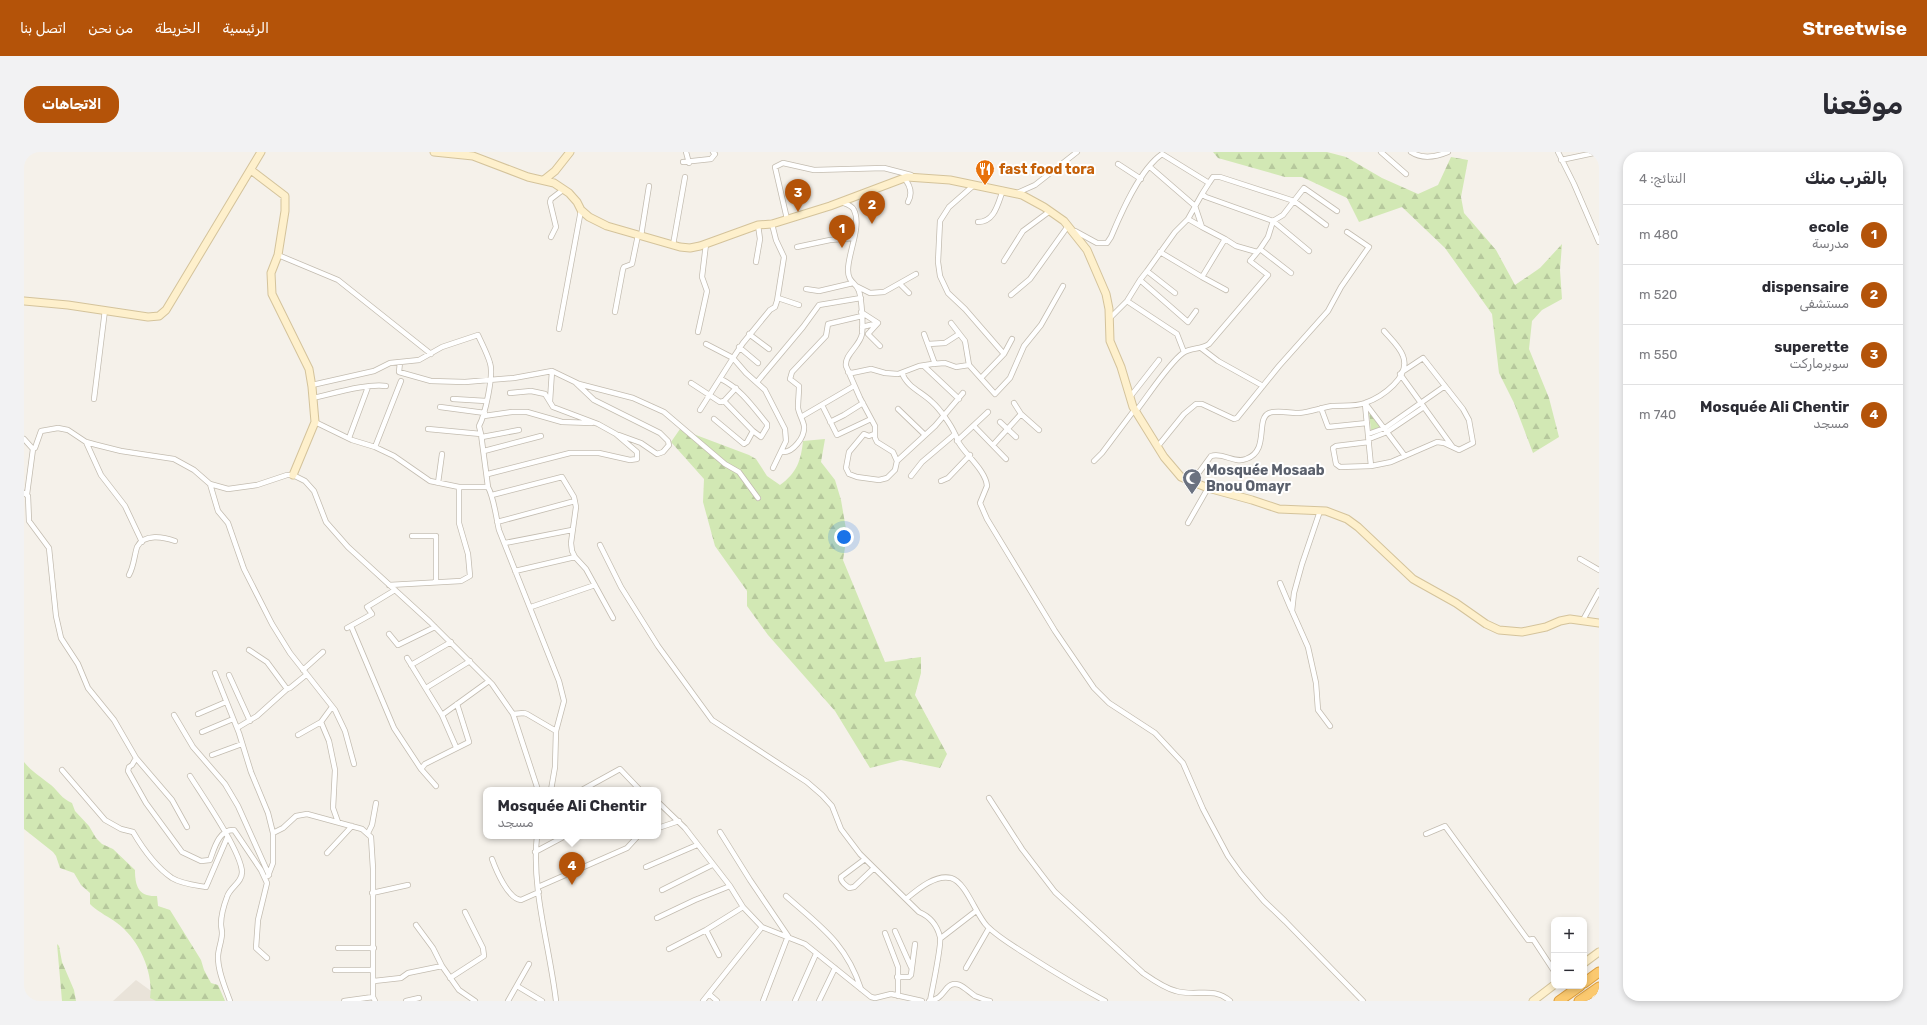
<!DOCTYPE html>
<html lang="ar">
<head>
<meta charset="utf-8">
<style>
  :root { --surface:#fff; --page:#f2f2f3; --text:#2b2b33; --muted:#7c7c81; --line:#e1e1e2; --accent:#b45309 }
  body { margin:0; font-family:Rubik,"Noto Naskh Arabic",sans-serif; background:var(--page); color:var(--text); direction:rtl }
  .controls { position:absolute; right:12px; bottom:12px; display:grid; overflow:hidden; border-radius:8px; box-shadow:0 2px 6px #0003 }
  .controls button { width:36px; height:36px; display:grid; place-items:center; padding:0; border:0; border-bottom:1px solid var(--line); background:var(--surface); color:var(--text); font:20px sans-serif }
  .you { position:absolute; left:820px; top:385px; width:14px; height:14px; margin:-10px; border:3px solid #fff; border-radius:50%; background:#1a73e8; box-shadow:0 0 0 6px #1a73e833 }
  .badge { display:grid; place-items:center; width:26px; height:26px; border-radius:50%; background:var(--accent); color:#fff; font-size:13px; font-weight:700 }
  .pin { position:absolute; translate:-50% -33px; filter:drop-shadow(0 1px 2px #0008) }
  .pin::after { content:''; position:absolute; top:21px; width:14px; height:12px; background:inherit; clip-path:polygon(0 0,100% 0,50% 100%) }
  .popup { position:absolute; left:459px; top:635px; width:178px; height:52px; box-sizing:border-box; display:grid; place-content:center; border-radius:8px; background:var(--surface); filter:drop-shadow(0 1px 3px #0005); font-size:13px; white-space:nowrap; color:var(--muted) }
  .popup b { font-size:15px; color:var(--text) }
  .popup::after { content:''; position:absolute; left:50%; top:100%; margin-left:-8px; border:8px solid transparent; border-top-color:var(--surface) }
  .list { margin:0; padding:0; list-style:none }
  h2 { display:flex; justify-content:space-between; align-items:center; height:52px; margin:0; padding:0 16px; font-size:17px }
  h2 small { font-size:13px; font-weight:400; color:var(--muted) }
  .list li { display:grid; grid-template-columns:26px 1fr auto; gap:12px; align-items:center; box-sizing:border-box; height:60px; padding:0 16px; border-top:1px solid var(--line) }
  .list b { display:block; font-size:15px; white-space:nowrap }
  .list p { margin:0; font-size:13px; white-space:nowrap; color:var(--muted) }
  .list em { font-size:13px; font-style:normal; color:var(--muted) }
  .map { position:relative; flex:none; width:1575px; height:849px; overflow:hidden; direction:ltr; border-radius:16px }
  header { display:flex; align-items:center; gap:24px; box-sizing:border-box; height:56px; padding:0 20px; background:var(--accent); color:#fff }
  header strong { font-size:19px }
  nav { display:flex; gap:22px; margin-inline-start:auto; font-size:14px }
  .intro { display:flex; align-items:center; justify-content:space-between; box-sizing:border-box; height:96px; padding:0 24px }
  h1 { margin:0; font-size:28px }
  .button { padding:10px 18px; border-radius:16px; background:var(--accent); color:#fff; font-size:14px; font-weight:700 }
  main { display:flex; gap:24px; padding:0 24px }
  aside { flex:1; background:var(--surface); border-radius:16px; box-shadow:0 2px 6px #0003 }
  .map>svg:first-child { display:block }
  .residential { fill:#e9e3d9 }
  .forest { fill:url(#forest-firs) }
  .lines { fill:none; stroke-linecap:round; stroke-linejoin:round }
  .street-casing { stroke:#c3bcb0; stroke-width:6 }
  .secondary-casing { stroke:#d4c39b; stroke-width:9 }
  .highway-casing { stroke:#db9d3e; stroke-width:11 }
  .street { stroke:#fff; stroke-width:4.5 }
  .secondary { stroke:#fef0cc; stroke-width:7 }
  .highway { stroke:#fbc96f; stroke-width:9 }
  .labels { text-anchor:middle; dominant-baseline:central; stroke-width:4; stroke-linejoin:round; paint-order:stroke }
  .food-label { font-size:14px; font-weight:bold; fill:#c56008; stroke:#fff; text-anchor:start }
  .worship-label { font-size:14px; font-weight:bold; fill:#5b616d; stroke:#fff; text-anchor:start }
</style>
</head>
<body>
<header>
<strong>Streetwise</strong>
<nav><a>الرئيسية</a><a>الخريطة</a><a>من نحن</a><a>اتصل بنا</a></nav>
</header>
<div class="intro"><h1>موقعنا</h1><a class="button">الاتجاهات</a></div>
<main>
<aside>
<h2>بالقرب منك<small>النتائج: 4</small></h2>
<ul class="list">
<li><span class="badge">1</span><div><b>ecole</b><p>مدرسة</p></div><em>480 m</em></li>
<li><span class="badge">2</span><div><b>dispensaire</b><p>مستشفى</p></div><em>520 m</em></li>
<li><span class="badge">3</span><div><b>superette</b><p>سوبرماركت</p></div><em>550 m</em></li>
<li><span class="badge">4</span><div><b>Mosquée Ali Chentir</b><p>مسجد</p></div><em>740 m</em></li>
</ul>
</aside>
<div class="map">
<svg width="1575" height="849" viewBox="0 0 1575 849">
  <defs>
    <pattern id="forest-firs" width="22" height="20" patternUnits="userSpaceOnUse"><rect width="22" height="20" fill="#d2e8b4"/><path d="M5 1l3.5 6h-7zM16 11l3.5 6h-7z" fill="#b6c89c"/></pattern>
  </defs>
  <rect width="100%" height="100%" fill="#f5f1ea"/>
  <path class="residential" d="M 112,828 L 141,849 L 89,849 Z"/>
  <path class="forest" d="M 1189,0 L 1303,0 L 1322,5 L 1358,26 L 1394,42 L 1414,33 L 1427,5 L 1444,8 L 1437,45 L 1440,61 L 1472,98 L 1491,133 L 1516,116 L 1538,92 L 1536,118 L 1538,147 L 1518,158 L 1508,169 L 1505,197 L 1525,246 L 1535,285 L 1509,301 L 1490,251 L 1475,221 L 1468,162 L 1421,96 L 1378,55 L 1335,70 L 1323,46 L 1278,25 L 1261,25 L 1194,6 Z
    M 1345,260 L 1357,275 L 1347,279 Z
    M 656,277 L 725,303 L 732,307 L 743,324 L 756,333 C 773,321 777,308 779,289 L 801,287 L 797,310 L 811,328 L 817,348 L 823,383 L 819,408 L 861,510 L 897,505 L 897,521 L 891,543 L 923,602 L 916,616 L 877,608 L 846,616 L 811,559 L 744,483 L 723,454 L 723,439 L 691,394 L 679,350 L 680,327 L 647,290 Z
    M 0,610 C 8,620 17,625 27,633 C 34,639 38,647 48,651 L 51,659 L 65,674 L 72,686 L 78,692 L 89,697 L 111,718 C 111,735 115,745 133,744 L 134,754 L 146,758 L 177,808 L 180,818 L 187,831 L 194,833 L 201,849 L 132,849 L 126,846 C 130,821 115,787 93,771 C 85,765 76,761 68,754 L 66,752 L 66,741 L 57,733 L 50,721 L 36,716 L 32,704 L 29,700 L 0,677 Z
    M 33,792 L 35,794 L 38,810 L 50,838 L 52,849 L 38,849 Z"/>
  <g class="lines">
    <defs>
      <path id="street" d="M 662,0 L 665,11
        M 1357,0 L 1382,22
        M 1387,0 C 1399,8 1412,5 1424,0
        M 1534,0 L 1550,32 L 1575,90
        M 1537,8 L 1575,0
        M 659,10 L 687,7 L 691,2 L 689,0
        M 1094,12 L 1117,27
        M 1126,15 L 1171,54 L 1178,75 L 1201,87 L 1178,125 L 1136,100
        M 880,26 C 886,33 889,41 884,50
        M 1185,31 L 1189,25 L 1196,25 L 1270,49 L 1302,73
        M 950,33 L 925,55 L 916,69 L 914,110 L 916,124 L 924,141 L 941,157 L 980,202
        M 993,41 L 1011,33 L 1053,0
        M 817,50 C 822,52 828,53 830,58 C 838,74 824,101 824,118 C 824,131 832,130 835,139 C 838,149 839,172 838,182 C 836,194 820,203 822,214 L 836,246 L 851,274 L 851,286 L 853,290 L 869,300 L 873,309
        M 763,67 L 751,15 L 759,11 L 790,18 L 860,16 L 887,23
        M 954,70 C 971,70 974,51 979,38
        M 748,72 L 752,88 L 760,105 L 753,149 L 751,155 L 746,158 L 719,191 L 709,206 L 722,221 L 741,238 L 761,277 L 762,289 L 749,316
        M 1178,75 L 1164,67 L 1178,42
        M 1051,79 L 1073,91 L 1083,91 L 1087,85 C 1097,61 1116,17 1138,2 L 1185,31 L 1178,42 L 1182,45 L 1249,69 L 1285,99
        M 617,84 L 625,34
        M 527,85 L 532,75 L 526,50 L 527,47 L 540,37
        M 1201,87 L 1212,94 L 1233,100
        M 649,93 L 661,25
        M 773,95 L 806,88 L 830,86
        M 254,103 L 314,128 L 407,202
        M 980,109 L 999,79 L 1026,59
        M 732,110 L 736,87 L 734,73
        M 1123,119 L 1151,80 L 1164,67
        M 1267,121 L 1236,97 L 1244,85 L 1249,69 L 1259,63 L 1280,36 L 1313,59
        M 1178,125 L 1202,138
        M 1116,128 L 1123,119 L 1151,141
        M 876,132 L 885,141
        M 832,134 L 846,141 L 860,140 L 892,122
        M 782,137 L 795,139 L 829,131
        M 987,143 L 1006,127 L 1044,74
        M 754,146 L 775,153
        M 1103,149 L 1153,182 L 1160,200
        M 591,160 L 599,117 L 600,115 L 608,112 L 614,83
        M 837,160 L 854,171 L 838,175
        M 1085,167 L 1103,149 L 1116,128 L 1164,170 L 1172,159
        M 854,171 L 844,182 L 856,194
        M 927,171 L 941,189 L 945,213 L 971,242 L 986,226 L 1000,194 L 1017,173 L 1039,134
        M 535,177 L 557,58
        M 674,180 L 683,139 L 678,125 L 682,92
        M 725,182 L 745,197
        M 900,182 L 911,212
        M 904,192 L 921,191 L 935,182
        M 715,195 L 734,211
        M 1177,196 L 1194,209 L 1239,234
        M 376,210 L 375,220 L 407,229 L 441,230 L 490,226 L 528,219 L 555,232 L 609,246 L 640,260 L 701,312 L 715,320 L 734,346
        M 900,214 L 935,247
        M 824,220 L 828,221 L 847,217 L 861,221 L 874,222 L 895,214 L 908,212 L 921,211 L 932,215 L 945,213
        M 878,221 C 883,235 898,240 908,250 C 916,257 927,273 931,282 C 933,285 933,288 935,291 C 942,303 962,319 963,334 L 956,351 L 963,367 L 1031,479 L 1070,536 L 1085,551 L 1131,581 L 1159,611 L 1179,657 L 1204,704 L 1217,722 L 1240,749 L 1261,769 L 1339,849
        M 1376,222 L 1428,294
        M 957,226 L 980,202 L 988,187
        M 733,230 L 779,175 L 795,153 L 837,146
        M 552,231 L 570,248 L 636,281 L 644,289 L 645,293 L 639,300 L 633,302 L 617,291 L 595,283
        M 667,231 L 696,250 L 700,249 L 729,279 L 737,285 L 743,275 L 743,272 C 729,255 717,237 697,227
        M 288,233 L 350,219 L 366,211 L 395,208 L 418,195 L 454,183 C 458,192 463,201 466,211 C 470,223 461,263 455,274 L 457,282
        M 1106,245 L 1135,208
        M 289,246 C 308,242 344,231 362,234
        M 70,247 L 81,158
        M 429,247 L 462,249
        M 526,249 L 528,219
        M 700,249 L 712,236
        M 990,251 L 997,262 L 1015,278
        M 1341,251 L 1381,304
        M 1341,252 L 1347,314
        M 798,253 L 813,283 L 847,267
        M 416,255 L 461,261
        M 1297,256 L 1304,275 L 1343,271
        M 874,257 L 901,283
        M 676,258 L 709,206 L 682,192
        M 1112,259 C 1124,244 1145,211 1159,201 C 1167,195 1177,198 1185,192 L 1244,123 L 1226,109 L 1236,97
        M 460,264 L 488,260 L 503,260 L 538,270 L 568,271
        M 777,265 L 830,234
        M 690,267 L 720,292 L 723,290 L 729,279
        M 291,270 L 328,288 L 351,295 L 370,304 L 406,329 L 435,335 L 435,371 L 444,402 L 446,424 L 437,429 L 365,433
        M 806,270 L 820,263 L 839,251
        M 976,270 L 992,285
        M 950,274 L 982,307
        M 404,277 L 457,282 L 464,335
        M 850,282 L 845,284 L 840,282 L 825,300 L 822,316 L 825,322 L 833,325 L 855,328 L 863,326 L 871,318 L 873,309 L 911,274 L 939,241
        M 1344,282 L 1361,276 L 1421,234
        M 458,285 L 495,278
        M 325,286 L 344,235
        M 0,287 L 9,297 L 11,296 L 17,279 L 34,276 L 44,278 L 62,290 L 73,293 L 97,299 L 150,307 L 170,318 L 186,332 L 204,337 L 233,333 L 263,323 L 269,323 L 281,329 L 290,339 L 302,370 L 324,395 L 406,470 L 468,532 L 489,562 L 514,638
        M 1345,287 L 1363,280 L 1400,255
        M 933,289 L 964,260
        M 62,290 L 77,323 L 101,354 L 118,390
        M 1345,290 L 1312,294 L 1309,296 L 1312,312 L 1316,315 L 1347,314 L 1367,310 L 1413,290 L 1420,291 L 1435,298 L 1449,291 L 1445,268 L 1439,257 L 1399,206 L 1378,220
        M 969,293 L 997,262
        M 1134,294 L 1160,262 L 1172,252 L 1178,252 L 1210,267 L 1213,266 L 1255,214 L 1304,159 L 1317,135 L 1342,99 L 1345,95 L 1323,80
        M 351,295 L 377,229
        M 460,299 L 517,284
        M 758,300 C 769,301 781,285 780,274 C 779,268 775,262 774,256 C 774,249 775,241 775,234 L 766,227 L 768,220 L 802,184 L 804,172 L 838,164
        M 1070,309 L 1078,301 L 1111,257
        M 464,322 L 546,301 L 575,301 L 606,308 L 613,307 L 613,300 L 592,282 L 574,272 L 529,255 L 521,242 L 507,239 L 486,241
        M 887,324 L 898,310 L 931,282
        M 917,329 L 924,326 L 946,303
        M 1168,330 L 1187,304 C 1200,300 1210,312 1222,307 C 1246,299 1231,267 1245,261 C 1251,258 1267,261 1275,261 C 1286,260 1296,256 1308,254 C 1318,253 1331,255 1341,251 C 1358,245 1387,225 1379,204 C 1376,195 1366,186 1360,179
        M 414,331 L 418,302
        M 186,332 L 194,359 L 204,371 L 220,417 L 248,472 L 266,501 L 311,558 L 321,579 L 330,612
        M 435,335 L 464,335 C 470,346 472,365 475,378 L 535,529 L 540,549 L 532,579
        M 0,341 L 4,344 L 5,369 L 25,396 L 32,464 L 37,486 L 54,512 L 64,536 L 90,568 L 112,606 L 148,648 L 163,675
        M 3,342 L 9,297
        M 468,343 L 538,325 L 550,345 L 552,355 L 547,391 L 548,399 L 551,405 L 562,417 L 589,466
        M 1296,359 L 1278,412 L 1270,441 L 1268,459 L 1284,495 L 1292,531 L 1294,558 L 1306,574
        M 473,370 L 551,349
        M 1164,371 L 1184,336
        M 388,384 L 412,384 L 412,430
        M 481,391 L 548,378
        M 576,393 L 597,435 L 634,494 L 688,568 L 783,630 L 798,643 L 808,654 L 817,677 L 836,702 L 895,760 C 907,765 913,773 916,785 C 918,792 908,838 906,849
        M 1556,407 L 1575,418
        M 491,419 L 551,405
        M 105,423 C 110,414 110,405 113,395 C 120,381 140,385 151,389
        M 1256,431 L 1267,457
        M 507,455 L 571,433
        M 1559,468 L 1575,439
        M 327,474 L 370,576 L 397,617
        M 323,476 L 348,462 L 343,455 L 371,438
        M 365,482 L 374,493 L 411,475
        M 225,498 L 243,510 L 263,537 L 266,536 L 282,523
        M 383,506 L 418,563 L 432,595
        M 387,513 L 427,490
        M 279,518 L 299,500
        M 191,521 L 215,581 L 227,620 L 244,661 L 249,681 L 259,676 L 272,664 L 283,662 L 338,677 L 347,685 L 349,717 L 349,845 L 351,849
        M 205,523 L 226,569
        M 402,536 L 446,509
        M 308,555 L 297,570 L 305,589 L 311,618 L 309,656 L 314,670
        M 174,562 L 202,550
        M 489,562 L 500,561 L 503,562 L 532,579 L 531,615 L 527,638
        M 150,563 L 169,595 L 201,632 L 214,654 L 245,723
        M 418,563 L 465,529
        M 213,576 L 233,564 L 263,537
        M 178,580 L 209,567
        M 274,583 L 297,570
        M 188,603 L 218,592
        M 112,606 L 108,613 L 105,615 L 104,619 L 122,651 L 158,700 L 177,709 L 186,708 C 190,697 195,677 210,678 L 237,718 L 243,731 L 234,768 L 232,796 L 243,806
        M 38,618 L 81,668 L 97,677 L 109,680 C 119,697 132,715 148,726 C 158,732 170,733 182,735 L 203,686
        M 166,624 C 178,643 217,699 218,720 C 218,731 206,735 203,745 C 200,753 197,764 197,772 C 197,775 198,778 198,781 C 198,789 194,797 194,805 C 194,820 201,835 206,849
        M 412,634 L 397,617 L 401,612 L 445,590 L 433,552
        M 558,638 L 596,617 L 616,638
        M 965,646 L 998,697 L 1031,740 L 1119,821 C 1129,828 1140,836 1152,839 C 1172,845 1190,834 1206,849
        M 634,650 L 661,676 L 706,734 L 719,755 L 738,775 L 781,792 L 847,845 L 851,846 L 867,842 L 898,849
        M 634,676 L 655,669
        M 696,680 L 726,728 L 764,784 L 739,849
        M 344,681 L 348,673 L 352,651
        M 1402,682 L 1421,674 L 1504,788 L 1509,787 L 1530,819
        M 513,684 C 507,737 526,796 532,849
        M 511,700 L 541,684
        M 303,701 L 328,674
        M 468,707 C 472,718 484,747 497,748 L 515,740
        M 841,707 L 817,725 C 816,730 822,733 825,736 L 830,735 L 850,716
        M 622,715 L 673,693
        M 244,724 L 249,711 L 249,681
        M 514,735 L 603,696 L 614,684
        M 638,738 L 688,713
        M 348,741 L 384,733
        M 762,744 C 797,775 822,791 837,837
        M 882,747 C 893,738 911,722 927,726 C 942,730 952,763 963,774 C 975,786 991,795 1005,804 C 1030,820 1055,835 1081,849
        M 633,766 L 671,748 L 706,734
        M 392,773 L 409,796 L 418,814 L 435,838 L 451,849
        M 682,778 L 695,803
        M 871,779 L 887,815
        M 861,781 L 874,815 L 874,844
        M 917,786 L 952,759
        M 314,796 L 350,796
        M 645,797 L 682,778 L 719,755
        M 942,816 L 965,776
        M 311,818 L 349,818
        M 873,825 L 885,825 L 887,823 L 891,792
        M 426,826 L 460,804 L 459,796 L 441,760
        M 350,829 L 377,826 L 384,821 L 418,814
        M 493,834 L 518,849
        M 1567,840 L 1573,849
        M 685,842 L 693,849
        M 320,849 L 349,845
        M 382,849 L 395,846
        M 484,849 L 505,812
        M 679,849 L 738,775
        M 771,849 L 792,802
        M 795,849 L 811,816
        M 905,849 C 916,847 917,843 924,835 C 933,826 943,839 951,844 C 956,846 961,848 966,849"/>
      <path id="secondary" d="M 410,0 L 449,4 L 504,25 L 530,31 L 545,41 L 553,50 L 557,58 L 565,65 L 583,74 L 656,95 L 666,96 L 676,94 L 734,73 L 748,72 L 806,54 L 883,25 L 926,28 L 998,43 L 1020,55 L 1040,69 L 1063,98 L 1082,142 L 1085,157 L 1086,189 L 1097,215 L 1109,255 L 1140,305 L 1157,325 L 1184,336 L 1228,348 L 1255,357 L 1302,359 L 1323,367 L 1334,375 L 1389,427 L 1432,451 L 1462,472 L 1475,478 L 1498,480 L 1522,475 L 1536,469 L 1546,467 L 1575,471
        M 227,18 L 261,44 L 261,59 L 254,103 L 247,121 L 248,142 L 285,217 L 288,235 L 291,270 L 269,323
        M 521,27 L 531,19 L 546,0
        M 0,149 L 44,153 L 124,165 L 135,164 L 142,158 L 237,0
        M 1560,811 L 1575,800
        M 1509,849 L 1530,833"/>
      <path id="highway" d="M 1560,831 L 1575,820
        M 1535,849 L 1556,834
        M 1555,849 L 1575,835"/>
    </defs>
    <use href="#street" class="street-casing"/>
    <use href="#secondary" class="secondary-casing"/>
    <use href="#highway" class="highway-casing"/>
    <use href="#street" class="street"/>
    <use href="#secondary" class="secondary"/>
    <use href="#highway" class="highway"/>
  </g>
  <defs>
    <symbol id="restaurant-pin" viewBox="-11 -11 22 30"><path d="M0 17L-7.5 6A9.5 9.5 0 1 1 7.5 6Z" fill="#e8710a" stroke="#fff"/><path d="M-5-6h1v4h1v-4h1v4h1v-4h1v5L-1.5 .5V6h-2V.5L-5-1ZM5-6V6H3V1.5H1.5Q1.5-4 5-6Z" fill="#fff"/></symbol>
    <symbol id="mosque-pin" viewBox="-11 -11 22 30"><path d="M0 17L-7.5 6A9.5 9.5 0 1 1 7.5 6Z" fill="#6b7280" stroke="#fff"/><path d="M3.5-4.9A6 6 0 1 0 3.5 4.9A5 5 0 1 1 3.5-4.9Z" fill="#fff"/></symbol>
  </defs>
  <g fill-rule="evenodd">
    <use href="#restaurant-pin" x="950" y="6" width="22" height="30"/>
    <use href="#mosque-pin" x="1157" y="315" width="22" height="30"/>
  </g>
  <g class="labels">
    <g class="food-label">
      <text x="975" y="17">fast food tora</text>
    </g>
    <g class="worship-label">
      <text x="1182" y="318">Mosquée Mosaab<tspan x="1182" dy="16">Bnou Omayr</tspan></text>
    </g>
  </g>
</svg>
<div class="controls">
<button>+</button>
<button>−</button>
</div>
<div class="you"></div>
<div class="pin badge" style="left:818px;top:96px">1</div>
<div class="pin badge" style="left:848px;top:72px">2</div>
<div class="pin badge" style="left:774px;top:60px">3</div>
<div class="pin badge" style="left:548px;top:733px">4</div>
<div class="popup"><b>Mosquée Ali Chentir</b>مسجد</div>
</div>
</main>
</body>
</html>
